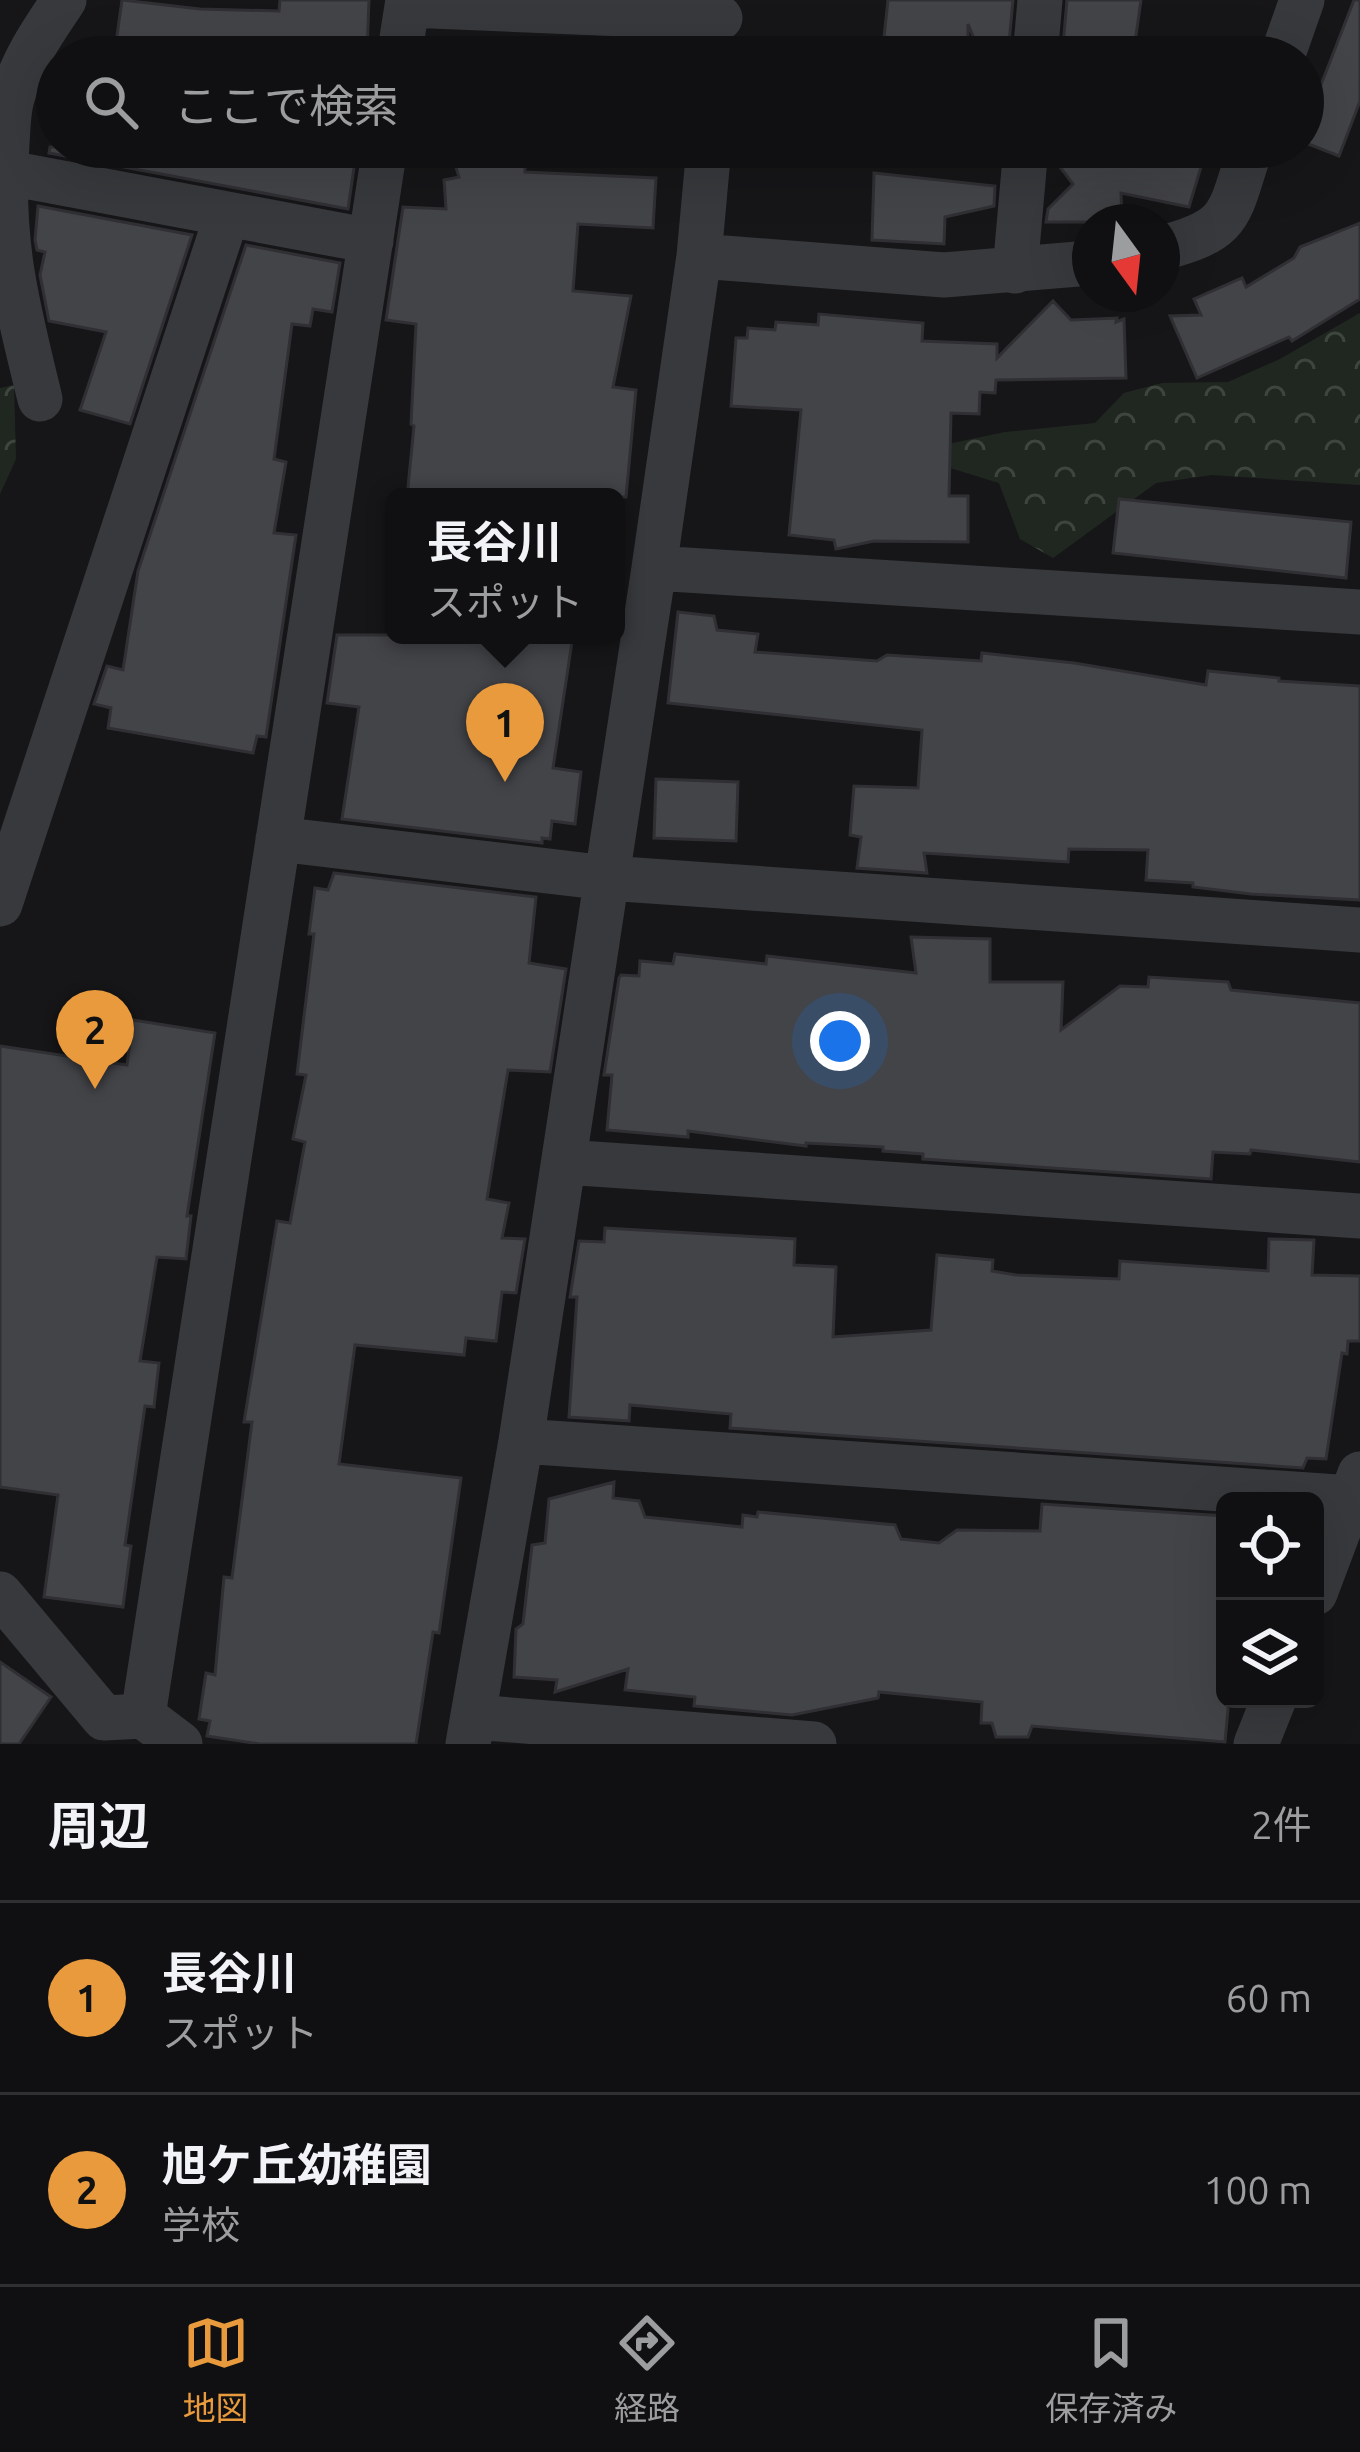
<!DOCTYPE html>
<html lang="ja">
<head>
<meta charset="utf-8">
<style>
  :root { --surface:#101012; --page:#19191b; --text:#f1f3f6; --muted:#9c9d9f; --line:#303032; --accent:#e89a3d }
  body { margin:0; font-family:Ubuntu,"Noto Sans JP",sans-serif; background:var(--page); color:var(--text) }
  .controls { position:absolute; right:36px; bottom:36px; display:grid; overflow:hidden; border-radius:18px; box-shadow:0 12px 48px #0002 }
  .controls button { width:108px; height:108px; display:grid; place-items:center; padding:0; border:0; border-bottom:3px solid var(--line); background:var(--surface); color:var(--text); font:60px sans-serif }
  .compass { position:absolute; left:1072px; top:204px; width:108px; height:108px; border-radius:50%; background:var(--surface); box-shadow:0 12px 48px #0002; rotate:165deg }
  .you { position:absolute; left:840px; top:1041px; width:42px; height:42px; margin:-30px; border:9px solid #fff; border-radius:50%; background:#1a73e8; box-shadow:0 0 0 18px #1a73e833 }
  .badge { display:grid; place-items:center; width:78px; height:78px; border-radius:50%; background:var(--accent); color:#111; font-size:39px; font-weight:700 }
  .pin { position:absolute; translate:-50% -99px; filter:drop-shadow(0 3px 6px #0008) }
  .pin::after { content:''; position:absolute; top:63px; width:42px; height:36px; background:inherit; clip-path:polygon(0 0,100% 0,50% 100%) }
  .popup { position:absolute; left:385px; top:488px; width:240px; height:156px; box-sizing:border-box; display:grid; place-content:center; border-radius:18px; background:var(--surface); filter:drop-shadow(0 3px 9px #0005); font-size:39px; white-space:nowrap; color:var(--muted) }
  .popup b { font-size:45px; color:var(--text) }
  .popup::after { content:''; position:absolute; left:50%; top:100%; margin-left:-24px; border:24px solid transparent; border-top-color:var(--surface) }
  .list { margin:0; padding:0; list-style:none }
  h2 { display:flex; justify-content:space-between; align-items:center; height:156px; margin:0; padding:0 48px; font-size:51px }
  h2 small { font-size:39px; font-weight:400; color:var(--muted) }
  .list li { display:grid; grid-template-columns:78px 1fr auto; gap:36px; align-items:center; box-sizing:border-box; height:192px; padding:0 48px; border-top:3px solid var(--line) }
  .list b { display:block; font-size:45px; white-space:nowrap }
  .list p { margin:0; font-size:39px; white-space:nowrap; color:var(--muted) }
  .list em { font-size:39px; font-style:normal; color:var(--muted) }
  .icon { flex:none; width:66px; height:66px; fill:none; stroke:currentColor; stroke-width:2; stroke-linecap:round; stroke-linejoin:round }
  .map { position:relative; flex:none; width:1360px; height:1744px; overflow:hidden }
  .search { position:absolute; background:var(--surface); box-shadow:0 12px 48px #0002; left:36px; right:36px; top:36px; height:132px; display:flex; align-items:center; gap:30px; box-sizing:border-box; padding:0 42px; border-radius:66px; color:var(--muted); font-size:45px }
  .sheet { height:540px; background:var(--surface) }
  nav { display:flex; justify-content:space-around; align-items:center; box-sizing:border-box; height:168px; border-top:3px solid var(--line); background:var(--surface); font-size:33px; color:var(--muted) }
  nav a { display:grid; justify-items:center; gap:6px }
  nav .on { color:var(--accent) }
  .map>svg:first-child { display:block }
  .forest { fill:url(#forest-crowns) }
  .building { fill:#434448; stroke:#303034; stroke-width:3 }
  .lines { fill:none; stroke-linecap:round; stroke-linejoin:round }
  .minor { stroke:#37393c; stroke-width:45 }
</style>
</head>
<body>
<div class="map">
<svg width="1360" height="1744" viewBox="0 0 1360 1744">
  <defs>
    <pattern id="forest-crowns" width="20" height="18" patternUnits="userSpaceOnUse" patternTransform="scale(3)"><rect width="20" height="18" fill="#202720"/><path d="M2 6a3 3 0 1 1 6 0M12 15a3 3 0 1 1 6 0" fill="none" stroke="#3e443e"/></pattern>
  </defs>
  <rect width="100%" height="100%" fill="#161618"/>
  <path class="forest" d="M 1360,313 L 1360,485 L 1212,475 L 1156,483 L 1053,558 L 1020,539 L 999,483 L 947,467 L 948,444 L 1005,432 L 1095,423 L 1124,393 L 1162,383 L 1228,382 L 1280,359 Z
    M 14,385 L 16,459 L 0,494 L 0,388 Z"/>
  <path class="building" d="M 122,0 L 200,9 L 279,11 L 280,0 L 369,0 L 367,52 L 267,50 L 267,57 L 114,57 Z
    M 888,0 L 1013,0 L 1008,54 L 977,46 L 968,24 L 968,45 L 884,37 Z
    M 1067,0 L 1141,0 L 1133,57 L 1062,57 Z
    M 1354,0 L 1360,0 L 1360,101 L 1339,156 L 1303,142 L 1303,131 Z
    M 50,147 L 313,147 L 356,154 L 348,209 L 49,153 Z
    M 1080,147 L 1207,147 L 1189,207 L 1121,193 L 1122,222 L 1046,222 L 1048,209 L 1073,184 L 1057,163 Z
    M 525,156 L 525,172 L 656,178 L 653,228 L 578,224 L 573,291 L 631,296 L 613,387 L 636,390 L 626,497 L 407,497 L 414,426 L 411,424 L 416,324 L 386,320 L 403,207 L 446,209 L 444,180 L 459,177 L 453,158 Z
    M 874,173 L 995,186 L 994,206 L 945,217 L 944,244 L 872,240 Z
    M 38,206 L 192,235 L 130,424 L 80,410 L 106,332 L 49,321 L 40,275 L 45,252 L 37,250 L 35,240 Z
    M 1360,223 L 1360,299 L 1292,341 L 1289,337 L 1197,378 L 1170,316 L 1201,315 L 1194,299 L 1242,278 L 1246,287 L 1294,258 L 1300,247 Z
    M 246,245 L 340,263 L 332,312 L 313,309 L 310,326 L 292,324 L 274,459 L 286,462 L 274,533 L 296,535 L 266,737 L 257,736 L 253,753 L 108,728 L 111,708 L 94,704 L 107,666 L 123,670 L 138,571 Z
    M 1053,301 L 1071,320 L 1117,318 L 1116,322 L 1124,319 L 1126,378 L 996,380 L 995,393 L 980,392 L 979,414 L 951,413 L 949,496 L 968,496 L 968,542 L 874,541 L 836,549 L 834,540 L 789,535 L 801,410 L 731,406 L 736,338 L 747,338 L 748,328 L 775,330 L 776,322 L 818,325 L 819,314 L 923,323 L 922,341 L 997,344 L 997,358 Z
    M 1119,499 L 1351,522 L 1346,578 L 1113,553 Z
    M 678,612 L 714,616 L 717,630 L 758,634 L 755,652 L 877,661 L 887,655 L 981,661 L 982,653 L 1074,663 L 1206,685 L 1208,671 L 1279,678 L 1279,681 L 1360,686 L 1360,900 L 1251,894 L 1193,887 L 1193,883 L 1146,880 L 1148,850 L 1069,849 L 1068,862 L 924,853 L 927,873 L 857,868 L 861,837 L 850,835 L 854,786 L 918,788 L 922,730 L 668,703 Z
    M 337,635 L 573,635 L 553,768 L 581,772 L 575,824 L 552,821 L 550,839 L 542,838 L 542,843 L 342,819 L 359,707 L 327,703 Z
    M 656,779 L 738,782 L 736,841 L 654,838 Z
    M 334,873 L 536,897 L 529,963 L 566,969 L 550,1072 L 508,1070 L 487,1199 L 509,1203 L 502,1238 L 525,1239 L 516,1293 L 502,1292 L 496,1341 L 466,1338 L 464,1355 L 355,1345 L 339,1464 L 461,1478 L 439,1633 L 433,1632 L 416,1744 L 260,1744 L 207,1736 L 210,1721 L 199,1719 L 206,1673 L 215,1675 L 224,1577 L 232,1578 L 252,1422 L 244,1422 L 277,1221 L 290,1223 L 305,1142 L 293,1139 L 306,1075 L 297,1074 L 314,934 L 309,934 L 315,888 L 328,890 Z
    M 911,937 L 990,939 L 990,982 L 1063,982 L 1061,1030 L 1120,986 L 1148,987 L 1149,977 L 1228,982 L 1231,990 L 1360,1003 L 1360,1162 L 1251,1150 L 1250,1154 L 1213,1152 L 1211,1179 L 923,1159 L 923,1154 L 883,1151 L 883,1147 L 806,1143 L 806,1146 L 688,1131 L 688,1137 L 607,1130 L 612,1075 L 604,1075 L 619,978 L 621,975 L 639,976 L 640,961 L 673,964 L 675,954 L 766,964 L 767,956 L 916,973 Z
    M 133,1020 L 215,1033 L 187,1216 L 191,1216 L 186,1259 L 157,1257 L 140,1361 L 159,1363 L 154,1407 L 145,1406 L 125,1545 L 131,1546 L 123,1607 L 44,1597 L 58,1495 L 0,1487 L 0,1046 L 127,1065 Z
    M 605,1228 L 795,1239 L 794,1265 L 836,1267 L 833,1337 L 931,1330 L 937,1255 L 993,1260 L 992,1271 L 1016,1275 L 1119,1279 L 1120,1261 L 1268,1271 L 1269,1239 L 1314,1240 L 1312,1275 L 1360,1276 L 1360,1341 L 1348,1341 L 1347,1354 L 1342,1353 L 1326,1459 L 1307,1458 L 1303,1468 L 730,1428 L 731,1414 L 630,1405 L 629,1421 L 569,1417 L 577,1297 L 570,1297 L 579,1241 L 604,1242 Z
    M 614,1482 L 613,1498 L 639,1501 L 645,1517 L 742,1527 L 743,1515 L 757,1517 L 758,1512 L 895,1525 L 901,1539 L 939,1543 L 957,1530 L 1040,1531 L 1042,1504 L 1225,1516 L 1225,1699 L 1229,1699 L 1225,1742 L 1032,1726 L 1028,1737 L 996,1737 L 992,1723 L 981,1723 L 982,1702 L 879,1692 L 878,1698 L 792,1715 L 694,1706 L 695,1697 L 625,1690 L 628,1669 L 555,1692 L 557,1680 L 514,1677 L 516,1629 L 523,1624 L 532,1545 L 545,1543 L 549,1499 Z
    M 0,1662 L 51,1697 L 19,1744 L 0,1744 Z"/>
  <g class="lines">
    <path class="minor" d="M 408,5 L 720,18
      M 399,57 L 408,0
      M 1035,57 L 1040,0
      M 1282,57 L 1302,0
      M 4,172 L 371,241
      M 1162,248 C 1236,229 1228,213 1251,147
      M 699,256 L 944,275 L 1090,263
      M 1015,271 L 1026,147
      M 40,399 C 17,305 0,242 7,144 C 8,129 8,112 12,98 C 22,61 43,31 64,0
      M 654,568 L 1360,612
      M 278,839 L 607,878 L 1360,930
      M 0,904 L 227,215
      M 564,1162 L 1360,1216
      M 521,1441 L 1352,1498
      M 1315,1593 L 1360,1474
      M 0,1594 L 104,1718 L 143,1716 L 180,1744
      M 143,1716 L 385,147
      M 474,1717 L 814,1744
      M 468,1744 L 521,1441 L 654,568 L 699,256 L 709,147
      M 1256,1744 L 1274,1699"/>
  </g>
</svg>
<div class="controls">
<button><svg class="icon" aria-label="locate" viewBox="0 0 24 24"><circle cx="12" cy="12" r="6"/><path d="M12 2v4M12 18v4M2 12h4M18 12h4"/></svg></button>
<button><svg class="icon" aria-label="layers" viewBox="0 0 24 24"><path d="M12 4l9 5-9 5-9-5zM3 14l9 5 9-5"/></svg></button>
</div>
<svg class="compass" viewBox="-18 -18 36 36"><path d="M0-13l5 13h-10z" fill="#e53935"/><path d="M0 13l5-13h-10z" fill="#9c9d9f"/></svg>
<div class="you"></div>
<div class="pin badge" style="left:505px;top:782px">1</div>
<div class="popup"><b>長谷川</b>スポット</div>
<div class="pin badge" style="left:95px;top:1089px">2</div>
<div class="search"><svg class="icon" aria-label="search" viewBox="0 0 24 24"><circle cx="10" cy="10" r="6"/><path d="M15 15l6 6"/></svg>ここで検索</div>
</div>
<section class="sheet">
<h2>周辺<small>2件</small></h2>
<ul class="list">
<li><span class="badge">1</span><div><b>長谷川</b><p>スポット</p></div><em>60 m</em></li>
<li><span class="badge">2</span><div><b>旭ケ丘幼稚園</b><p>学校</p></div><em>100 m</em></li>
</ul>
</section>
<nav>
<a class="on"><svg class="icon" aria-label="map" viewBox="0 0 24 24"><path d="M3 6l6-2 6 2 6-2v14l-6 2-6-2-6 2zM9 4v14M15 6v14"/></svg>地図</a>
<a><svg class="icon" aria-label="directions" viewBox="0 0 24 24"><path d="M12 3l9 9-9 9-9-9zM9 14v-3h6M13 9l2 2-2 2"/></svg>経路</a>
<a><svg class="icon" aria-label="saved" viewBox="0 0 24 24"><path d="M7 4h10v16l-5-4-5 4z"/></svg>保存済み</a>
</nav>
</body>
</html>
